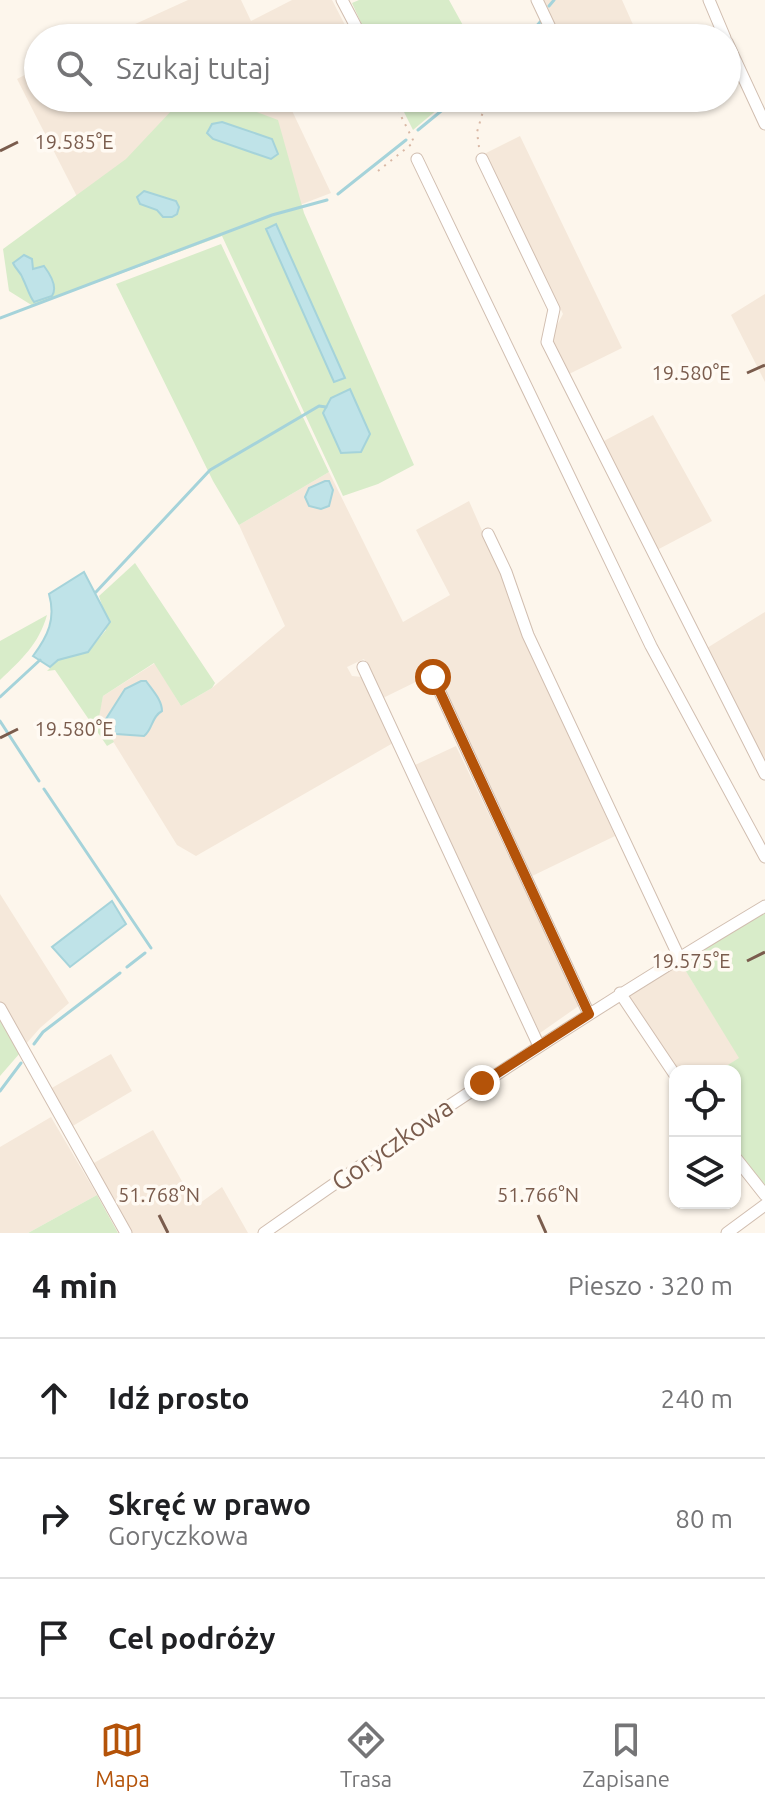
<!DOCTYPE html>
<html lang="pl">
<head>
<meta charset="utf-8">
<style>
  :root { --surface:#fff; --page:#f2f2f2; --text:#202124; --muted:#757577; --line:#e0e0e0; --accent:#b45309 }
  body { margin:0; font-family:Ubuntu,sans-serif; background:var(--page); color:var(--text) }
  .controls { position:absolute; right:24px; bottom:24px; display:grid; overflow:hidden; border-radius:16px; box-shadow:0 2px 6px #0004 }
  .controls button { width:72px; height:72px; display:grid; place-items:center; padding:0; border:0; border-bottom:2px solid var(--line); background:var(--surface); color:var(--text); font:40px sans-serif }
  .stop { position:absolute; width:24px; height:24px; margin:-18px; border:6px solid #b45309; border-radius:50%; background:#fff }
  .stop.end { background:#b45309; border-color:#fff; box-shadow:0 2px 8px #0008 }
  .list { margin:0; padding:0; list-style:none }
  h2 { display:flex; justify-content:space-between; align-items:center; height:104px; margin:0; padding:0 32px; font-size:34px }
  h2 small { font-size:26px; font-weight:400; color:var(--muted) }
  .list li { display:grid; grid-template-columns:52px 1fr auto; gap:24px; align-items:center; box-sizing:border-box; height:120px; padding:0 32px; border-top:2px solid var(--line) }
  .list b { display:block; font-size:30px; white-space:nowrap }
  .list p { margin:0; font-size:26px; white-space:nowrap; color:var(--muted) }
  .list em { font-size:26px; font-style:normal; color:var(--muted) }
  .icon { flex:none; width:44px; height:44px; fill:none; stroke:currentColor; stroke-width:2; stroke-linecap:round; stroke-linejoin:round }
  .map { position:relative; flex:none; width:765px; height:1233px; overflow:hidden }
  .search { position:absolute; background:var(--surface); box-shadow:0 2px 6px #0004; left:24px; right:24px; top:24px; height:88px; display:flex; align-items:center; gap:20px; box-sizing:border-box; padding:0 28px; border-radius:44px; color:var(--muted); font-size:30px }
  .sheet { height:464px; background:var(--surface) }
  nav { display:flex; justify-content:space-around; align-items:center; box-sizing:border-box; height:112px; border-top:2px solid var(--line); background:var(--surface); font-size:22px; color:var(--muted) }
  nav a { display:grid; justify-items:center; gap:4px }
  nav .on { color:var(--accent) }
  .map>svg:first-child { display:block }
  .residential { fill:#f5e8da }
  .green { fill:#d8ecc9 }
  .water { fill:#bfe3e8; stroke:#a5d3da; stroke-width:2 }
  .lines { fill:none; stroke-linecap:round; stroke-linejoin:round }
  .stream { stroke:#a5d3da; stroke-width:3 }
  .minor-casing { stroke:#d1beb0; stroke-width:13 }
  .path { stroke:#d9b8a5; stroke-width:2; stroke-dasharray:2 6; stroke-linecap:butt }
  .minor { stroke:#fff; stroke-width:11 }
  .route { stroke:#b45309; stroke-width:10 }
  .ticks { fill:none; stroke:#7a5c4d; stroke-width:3 }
  .labels { text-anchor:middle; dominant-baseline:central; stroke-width:7; stroke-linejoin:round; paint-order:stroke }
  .street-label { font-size:26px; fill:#7a5c4d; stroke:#fffaf3 }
  .ticks-label { font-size:20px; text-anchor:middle; fill:#7a5c4d; stroke:#fffaf3; stroke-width:7; stroke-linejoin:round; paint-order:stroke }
</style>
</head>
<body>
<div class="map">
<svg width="765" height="1233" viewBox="0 0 765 1233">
  <rect width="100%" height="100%" fill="#fdf6ec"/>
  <path class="residential" d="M 188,0 L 241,0 L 251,21 L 292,0 L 332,0 L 346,27 L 322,38 L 125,38 L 136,33 L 133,25 Z
    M 543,0 L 622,0 L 639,38 L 560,38 Z
    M 38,68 L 38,98 L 286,98 L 331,193 L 117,275 L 17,79 Z
    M 520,136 L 622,348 L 569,374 L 550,338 L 563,314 L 484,154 Z
    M 765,294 L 765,382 L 731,315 Z
    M 653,415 L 712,521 L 657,550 L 602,442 Z
    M 329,472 L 403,622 L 450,595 L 416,530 L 469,501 L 502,576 L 522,632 L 615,836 L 528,878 L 434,673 L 383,698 L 364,659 L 347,667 L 352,676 L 362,677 L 393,743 L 196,856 L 177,845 L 98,717 L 103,696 L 155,663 L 181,706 L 212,688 L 285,626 L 239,525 Z
    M 765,612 L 765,761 L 707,648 Z
    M 456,746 L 580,1005 L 540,1033 L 415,765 Z
    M 0,894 L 69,1003 L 40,1028 L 25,1045 L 0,1002 Z
    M 679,960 L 740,1058 L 718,1071 L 678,1071 L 627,993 Z
    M 111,1054 L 132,1091 L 71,1127 L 50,1089 Z
    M 51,1117 L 97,1195 L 28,1233 L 0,1233 L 0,1147 Z
    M 153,1130 L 196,1206 L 222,1187 L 248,1233 L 131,1233 L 92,1164 Z"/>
  <path class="green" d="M 359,0 L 449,0 L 470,38 L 368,38 L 352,3 Z
    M 220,98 L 278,120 L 304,213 L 414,465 L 378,484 L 343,496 L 222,236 L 33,306 L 9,291 L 3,249 L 126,159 L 173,109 Z
    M 397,98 L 451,98 L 413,130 Z
    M 221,244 L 329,472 L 239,525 L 213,481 L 116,284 Z
    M 135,563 L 215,683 L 212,688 L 181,706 L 154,663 L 103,696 L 99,717 L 114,742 L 107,746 L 55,670 L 47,671 L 58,660 L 88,652 L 106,630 L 106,618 L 99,596 Z
    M 47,615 C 39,644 21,660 0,680 L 0,641 Z
    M 765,910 L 765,1189 L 735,1149 L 735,1071 L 718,1071 L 739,1058 L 679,960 Z
    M 0,1017 L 20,1053 L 0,1076 Z
    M 97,1195 L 118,1233 L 28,1233 Z"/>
  <path class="water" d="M 222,122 L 272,139 L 278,154 L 271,159 L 213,139 L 207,133 L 212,124 Z
    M 144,191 L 176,201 L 179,207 L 177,214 L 172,217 L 163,217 L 157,210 L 140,204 L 137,197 Z
    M 276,224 L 345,378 L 334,382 L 266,229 Z
    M 24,255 L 32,259 L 33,269 L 44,266 C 50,274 58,287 52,296 L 34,302 C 29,295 27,287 23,279 C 21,272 16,270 13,263 Z
    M 350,389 L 370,434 L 361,452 L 341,453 L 323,413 L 331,398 Z
    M 325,481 L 329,481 L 333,490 L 329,506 L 321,509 L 309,506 L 305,497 L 309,488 Z
    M 84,572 L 110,622 L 88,652 L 58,660 L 50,667 L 33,656 C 48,636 56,619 49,594 Z
    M 141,681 L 146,681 C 153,691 162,700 162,711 C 151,717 153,729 144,736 L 116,734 L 107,727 L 106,719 L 125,689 Z
    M 112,901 L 126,924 L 70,967 L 52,947 Z"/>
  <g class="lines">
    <path class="stream" d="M 549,6 L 554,0
      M 526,38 L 541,21
      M 418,130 L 457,98
      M 338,194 L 406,140
      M 0,318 L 272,215 L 327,200
      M 96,592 L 210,470 L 319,406 L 326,407
      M 0,697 L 40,660
      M 0,721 L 39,781
      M 44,789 L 151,948
      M 127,967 L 145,953
      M 34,1044 L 43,1032 L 120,973
      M 0,1091 L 21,1063"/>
    <defs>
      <path id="minor" d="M 342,0 L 362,38
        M 537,0 L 555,38
        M 709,0 L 725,38
        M 705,38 L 722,31
        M 727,42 L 765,124
        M 417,159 L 651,646 L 765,857
        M 482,159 L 554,309 L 547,342 L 765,774
        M 488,534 L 506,572 L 528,635 L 679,957
        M 363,667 L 539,1046
        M 433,677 L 589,1014
        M 620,993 L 675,1075
        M 0,1008 L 126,1233
        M 735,1157 L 765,1195
        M 264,1233 C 427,1118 594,1008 765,906
        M 727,1233 L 765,1205"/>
    </defs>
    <use href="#minor" class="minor-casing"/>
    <path class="path" d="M 479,147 L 477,132 L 487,98
      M 378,171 L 414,142 L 392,98"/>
    <use href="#minor" class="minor"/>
  </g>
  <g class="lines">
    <path class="route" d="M 433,677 L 589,1014 L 482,1083"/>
  </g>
  <path class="ticks" d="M 0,151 L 18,142M 747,373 L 765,365M 0,738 L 18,729M 747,961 L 765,952M 159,1215 L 168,1233M 538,1215 L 546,1233"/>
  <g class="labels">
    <g class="street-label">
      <text transform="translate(392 1144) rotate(-35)">Goryczkowa</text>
    </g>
  </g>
  <g class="ticks-label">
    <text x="74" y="149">19.585°E</text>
    <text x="691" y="380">19.580°E</text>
    <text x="74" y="736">19.580°E</text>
    <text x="691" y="968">19.575°E</text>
    <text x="159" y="1202">51.768°N</text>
    <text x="538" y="1202">51.766°N</text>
  </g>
</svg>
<div class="controls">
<button><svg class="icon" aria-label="locate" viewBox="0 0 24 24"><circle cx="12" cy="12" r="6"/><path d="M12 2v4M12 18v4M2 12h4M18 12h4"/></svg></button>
<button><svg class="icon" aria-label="layers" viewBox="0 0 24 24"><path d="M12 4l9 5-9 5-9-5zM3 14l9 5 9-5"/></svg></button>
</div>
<div class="stop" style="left:433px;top:677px"></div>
<div class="stop end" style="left:482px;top:1083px"></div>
<div class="search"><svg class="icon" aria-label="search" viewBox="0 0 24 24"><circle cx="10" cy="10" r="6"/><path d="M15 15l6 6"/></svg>Szukaj tutaj</div>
</div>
<section class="sheet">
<h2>4 min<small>Pieszo · 320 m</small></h2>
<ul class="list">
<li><svg class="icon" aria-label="ahead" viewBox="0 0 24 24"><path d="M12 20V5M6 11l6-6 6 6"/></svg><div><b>Idź prosto</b></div><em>240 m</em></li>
<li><svg class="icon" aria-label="right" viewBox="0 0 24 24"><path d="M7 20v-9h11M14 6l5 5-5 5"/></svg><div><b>Skręć w prawo</b><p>Goryczkowa</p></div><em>80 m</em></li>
<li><svg class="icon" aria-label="arrive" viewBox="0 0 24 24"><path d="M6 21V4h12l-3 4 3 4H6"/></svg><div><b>Cel podróży</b></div></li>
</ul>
</section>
<nav>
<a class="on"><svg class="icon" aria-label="map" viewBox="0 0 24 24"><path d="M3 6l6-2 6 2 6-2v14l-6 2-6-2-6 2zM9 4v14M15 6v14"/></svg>Mapa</a>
<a><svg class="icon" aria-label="directions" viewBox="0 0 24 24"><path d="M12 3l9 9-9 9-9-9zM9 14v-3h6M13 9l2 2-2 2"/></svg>Trasa</a>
<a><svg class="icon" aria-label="saved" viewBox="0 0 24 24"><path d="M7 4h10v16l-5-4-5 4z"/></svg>Zapisane</a>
</nav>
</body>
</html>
